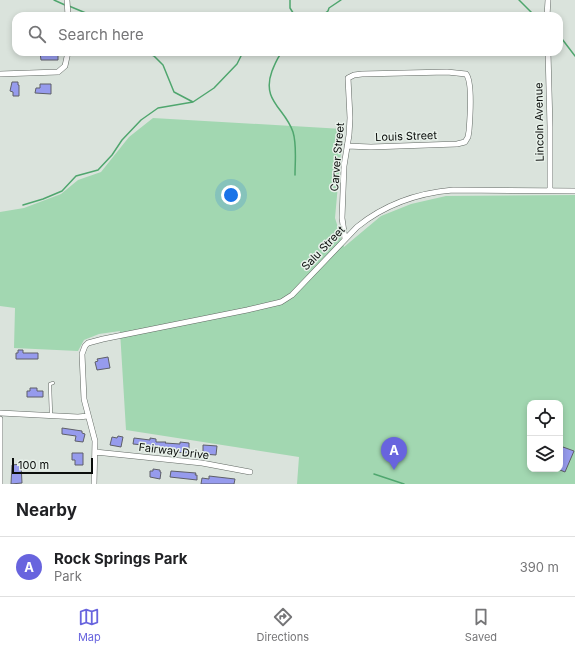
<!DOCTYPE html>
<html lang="en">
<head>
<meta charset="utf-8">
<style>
  :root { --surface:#fff; --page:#f2f2f2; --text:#202124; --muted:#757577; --line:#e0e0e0; --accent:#6864de }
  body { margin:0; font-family:Inter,sans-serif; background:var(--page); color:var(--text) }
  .controls { position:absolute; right:12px; bottom:12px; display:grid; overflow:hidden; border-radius:8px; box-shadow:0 2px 6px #0003 }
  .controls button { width:36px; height:36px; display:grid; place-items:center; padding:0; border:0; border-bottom:1px solid var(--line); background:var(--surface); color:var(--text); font:20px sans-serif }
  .scale { position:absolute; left:12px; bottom:10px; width:81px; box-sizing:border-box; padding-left:4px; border:2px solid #0b0e0c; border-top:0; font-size:11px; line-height:14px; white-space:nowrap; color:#0b0e0c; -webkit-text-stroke:3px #e7f0e9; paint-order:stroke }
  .you { position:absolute; left:231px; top:195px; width:14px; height:14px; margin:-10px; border:3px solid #fff; border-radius:50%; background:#1a73e8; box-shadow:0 0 0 6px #1a73e833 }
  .badge { display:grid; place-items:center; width:26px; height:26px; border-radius:50%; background:var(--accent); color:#fff; font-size:13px; font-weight:700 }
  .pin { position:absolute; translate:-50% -33px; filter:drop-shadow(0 1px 2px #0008) }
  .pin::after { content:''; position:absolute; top:21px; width:14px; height:12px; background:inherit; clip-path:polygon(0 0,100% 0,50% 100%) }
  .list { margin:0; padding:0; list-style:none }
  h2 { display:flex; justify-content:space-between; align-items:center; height:52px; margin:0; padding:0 16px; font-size:17px }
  h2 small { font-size:13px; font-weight:400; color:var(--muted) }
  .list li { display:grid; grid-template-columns:26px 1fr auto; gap:12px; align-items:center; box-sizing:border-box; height:60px; padding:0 16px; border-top:1px solid var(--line) }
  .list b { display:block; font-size:15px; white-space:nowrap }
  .list p { margin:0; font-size:13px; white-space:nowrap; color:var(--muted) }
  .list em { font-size:13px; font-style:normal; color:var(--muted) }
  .icon { flex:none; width:22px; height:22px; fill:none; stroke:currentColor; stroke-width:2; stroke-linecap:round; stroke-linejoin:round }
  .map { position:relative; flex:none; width:575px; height:484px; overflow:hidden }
  .search { position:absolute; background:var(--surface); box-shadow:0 2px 6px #0003; left:12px; right:12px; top:12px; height:44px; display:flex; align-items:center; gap:10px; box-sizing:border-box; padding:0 14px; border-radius:12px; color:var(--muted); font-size:15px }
  .sheet { height:112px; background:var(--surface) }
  nav { display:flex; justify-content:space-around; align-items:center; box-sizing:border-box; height:56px; border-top:1px solid var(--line); background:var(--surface); font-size:11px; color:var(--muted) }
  nav a { display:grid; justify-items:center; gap:2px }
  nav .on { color:var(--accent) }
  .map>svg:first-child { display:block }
  .green { fill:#a2d7b1; fill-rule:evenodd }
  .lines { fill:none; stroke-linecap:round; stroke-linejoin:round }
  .stream { stroke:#4fa66e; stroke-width:1.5 }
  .building { fill:#969bed; stroke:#5e5f68 }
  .lane-casing { stroke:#616863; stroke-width:3.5 }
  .street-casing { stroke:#616863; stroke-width:6 }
  .lane { stroke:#fff; stroke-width:2.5 }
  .street { stroke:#fff; stroke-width:5 }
  .labels { text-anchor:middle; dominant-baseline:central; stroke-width:3; stroke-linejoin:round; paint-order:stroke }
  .street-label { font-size:11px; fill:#0b0e0c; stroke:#e7f0e9 }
</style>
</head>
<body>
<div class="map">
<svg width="575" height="484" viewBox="0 0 575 484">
  <rect width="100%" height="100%" fill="#dae3dc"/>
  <path class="green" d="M 153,118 L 343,129 L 335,218 L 344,247 L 381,216 L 411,204 L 446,196 L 575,195 L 575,484 L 297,484 L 299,457 L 126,430 L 120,331 L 99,334 L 84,340 L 78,351 L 14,348 L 15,308 L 0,306 L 0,212 L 24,208 L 61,194 L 78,180 L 101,172 L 129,137 ZM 530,403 L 560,403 L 560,469 L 530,469 Z"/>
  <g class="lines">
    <path class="stream" d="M 54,0 L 65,5
      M 290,0 L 290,8 L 295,16
      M 519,0 L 535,16
      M 69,6 L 93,16
      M 321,16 L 328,11 L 329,8 L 341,0
      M 559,35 L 575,56
      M 146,52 L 154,56 L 163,65 L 174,92 L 193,102
      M 282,52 C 277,58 275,64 272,71 C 261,101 285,108 293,132 C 297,145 295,161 295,175
      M 23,205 L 43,199 L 62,191 L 76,176 L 98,170 L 112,155 L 122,140 L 141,120 L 158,108 L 193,102 L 214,88 L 237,64 L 243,52
      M 374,474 L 404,484"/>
  </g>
  <path class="building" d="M 52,52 L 58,52 L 58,60 L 41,60 L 40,53 L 52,53 Z
    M 12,82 L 18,82 L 18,85 L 19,85 L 19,96 L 13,96 L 13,92 L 10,91 Z
    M 40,84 L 51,84 L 51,94 L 35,93 L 36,88 L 40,88 Z
    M 18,350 L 23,350 L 23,353 L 38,353 L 38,359 L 16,359 L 16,353 L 18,353 Z
    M 108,357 L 110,368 L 97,370 L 95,362 L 98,361 L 97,359 Z
    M 30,388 L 37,388 L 37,391 L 43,391 L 43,397 L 27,397 L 27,391 L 30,391 Z
    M 62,428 L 82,431 L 82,433 L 85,434 L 83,442 L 75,441 L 76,436 L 62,434 Z
    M 118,436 L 123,437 L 121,447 L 110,445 L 112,437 L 117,438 Z
    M 134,438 L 150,440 L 150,438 L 156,439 L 156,442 L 166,442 L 165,443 L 180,444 L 180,442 L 189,443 L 189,453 L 173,452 L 173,449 L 153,448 L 153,446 L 133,444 Z
    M 203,445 L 217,446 L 216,455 L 203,454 Z
    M 563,447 L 574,451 L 565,472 L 560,470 L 560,456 Z
    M 72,453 L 83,453 L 83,465 L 75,465 L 75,460 L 72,460 Z
    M 21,464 L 22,483 L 11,484 L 12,465 Z
    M 153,469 L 160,470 L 160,472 L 161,472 L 160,479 L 150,477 L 150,471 L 153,471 Z
    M 171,471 L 196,473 L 195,475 L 197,475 L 197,480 L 170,477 Z
    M 209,476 L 235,479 L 234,484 L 201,484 L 202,478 L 209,479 Z"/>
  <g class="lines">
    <defs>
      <path id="lane" d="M 51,415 L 50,386 L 50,384 L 53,383"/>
      <path id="street" d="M 67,0 L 68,16
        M 547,16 L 548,0
        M 548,52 L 550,127 L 550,191
        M 0,74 L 58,72 L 65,66 L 68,52
        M 345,239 L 342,218 L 344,166 L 349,135 L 350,118 L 348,78 L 354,75 L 362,74 L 447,72 L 466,74 C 473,82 470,118 469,131 L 468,137 L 465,142 L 457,144 L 371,147 L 347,146
        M 0,413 L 78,417 L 88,416
        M 0,419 L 0,484
        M 95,452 L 202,463 L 250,472
        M 94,484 L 95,441 L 84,399 L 82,354 L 85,346 L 88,343 L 103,339 L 247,310 L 281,302 L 292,295 L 357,227 C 384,205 418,193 453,190 L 575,191"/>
    </defs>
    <use href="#lane" class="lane-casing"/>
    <use href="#street" class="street-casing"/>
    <use href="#lane" class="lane"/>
    <use href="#street" class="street"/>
  </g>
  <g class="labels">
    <g class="street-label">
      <text transform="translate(539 122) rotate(-91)">Lincoln Avenue</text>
      <text transform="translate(406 136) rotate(-2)">Louis Street</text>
      <text transform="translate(337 157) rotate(-85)">Carver Street</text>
      <text transform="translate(323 248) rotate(-46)">Salu Street</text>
      <text transform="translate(174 451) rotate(7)">Fairway Drive</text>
    </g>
  </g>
</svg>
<div class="controls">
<button><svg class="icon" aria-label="locate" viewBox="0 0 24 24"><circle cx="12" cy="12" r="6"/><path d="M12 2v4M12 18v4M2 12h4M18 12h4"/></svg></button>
<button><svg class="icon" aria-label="layers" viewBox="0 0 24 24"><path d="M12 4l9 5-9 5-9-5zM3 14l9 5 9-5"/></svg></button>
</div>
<div class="scale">100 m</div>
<div class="you"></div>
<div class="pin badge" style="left:394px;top:470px">A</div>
<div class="search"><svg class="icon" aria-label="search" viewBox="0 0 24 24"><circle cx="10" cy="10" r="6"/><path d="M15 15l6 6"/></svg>Search here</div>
</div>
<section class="sheet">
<h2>Nearby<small></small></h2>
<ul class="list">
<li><span class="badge">A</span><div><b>Rock Springs Park</b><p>Park</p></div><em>390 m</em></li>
</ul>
</section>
<nav>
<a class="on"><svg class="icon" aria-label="map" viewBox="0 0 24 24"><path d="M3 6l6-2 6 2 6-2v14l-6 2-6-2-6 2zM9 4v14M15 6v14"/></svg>Map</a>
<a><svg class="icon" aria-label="directions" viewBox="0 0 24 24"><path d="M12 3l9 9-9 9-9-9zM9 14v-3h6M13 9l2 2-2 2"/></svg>Directions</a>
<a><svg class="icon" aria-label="saved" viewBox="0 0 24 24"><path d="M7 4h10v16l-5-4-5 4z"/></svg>Saved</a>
</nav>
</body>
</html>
